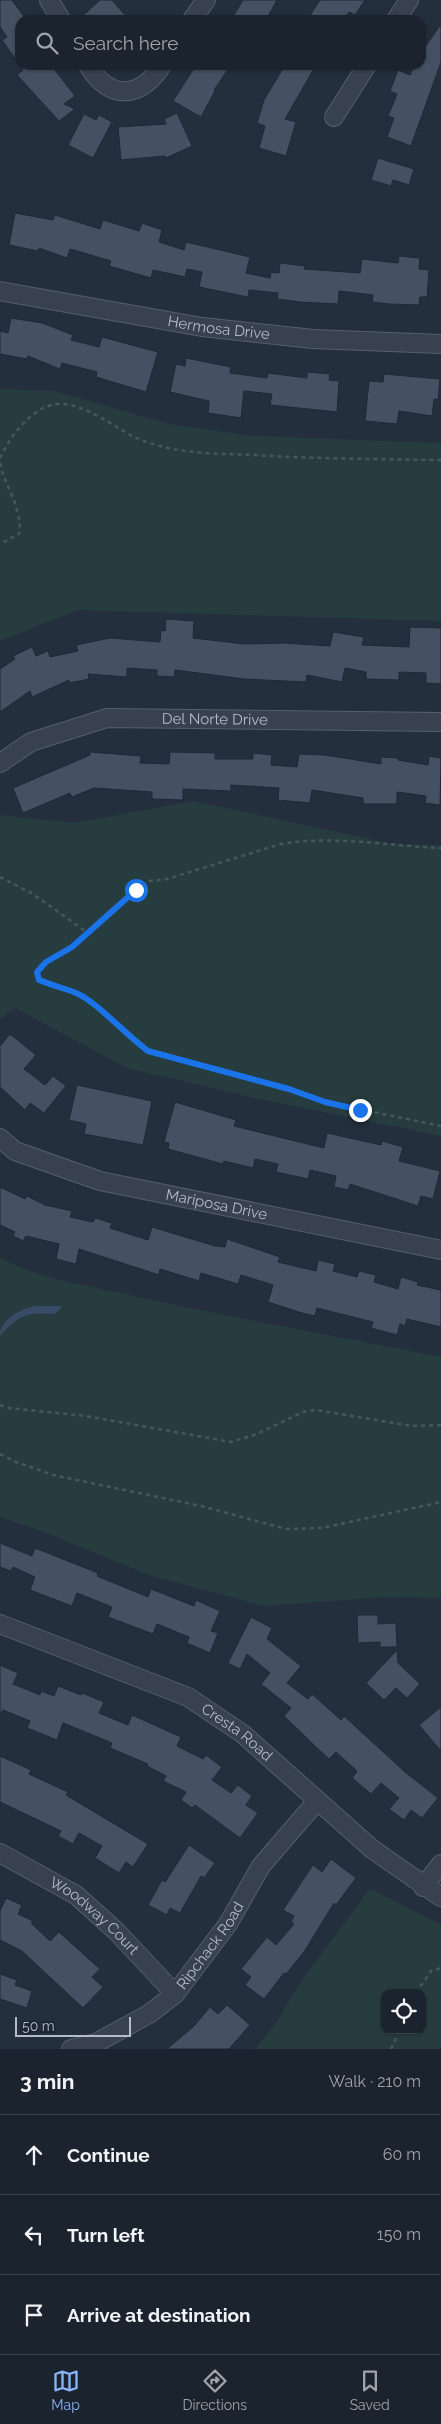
<!DOCTYPE html>
<html lang="en">
<head>
<meta charset="utf-8">
<style>
  :root { --surface:#1b232e; --page:#242b36; --text:#f1f3f6; --muted:#a0a4aa; --line:#39404a; --accent:#8ab4f8 }
  body { margin:0; font-family:Raleway,sans-serif; background:var(--page); color:var(--text) }
  .controls { position:absolute; right:15px; bottom:15px; display:grid; overflow:hidden; border-radius:10px; box-shadow:0 1px 4px #0004 }
  .controls button { width:45px; height:45px; display:grid; place-items:center; padding:0; border:0; border-bottom:1px solid var(--line); background:var(--surface); color:var(--text); font:25px sans-serif }
  .scale { position:absolute; left:15px; bottom:12px; width:116px; box-sizing:border-box; padding-left:5px; border:2px solid #b4bcc9; border-top:0; font-size:14px; line-height:18px; white-space:nowrap; color:#b4bcc9; -webkit-text-stroke:4px #1d2633; paint-order:stroke }
  .stop { position:absolute; width:15px; height:15px; margin:-11px; border:4px solid #1a73e8; border-radius:50%; background:#fff }
  .stop.end { background:#1a73e8; border-color:#fff; box-shadow:0 1px 5px #0008 }
  .list { margin:0; padding:0; list-style:none }
  h2 { display:flex; justify-content:space-between; align-items:center; height:65px; margin:0; padding:0 20px; font-size:21px }
  h2 small { font-size:16px; font-weight:400; color:var(--muted) }
  .list li { display:grid; grid-template-columns:32px 1fr auto; gap:15px; align-items:center; box-sizing:border-box; height:80px; padding:0 20px; border-top:1px solid var(--line) }
  .list b { display:block; font-size:19px; white-space:nowrap }
  .list em { font-size:16px; font-style:normal; color:var(--muted) }
  .icon { flex:none; width:28px; height:28px; fill:none; stroke:currentColor; stroke-width:2; stroke-linecap:round; stroke-linejoin:round }
  .map { position:relative; flex:none; width:441px; height:2049px; overflow:hidden }
  .search { position:absolute; background:var(--surface); box-shadow:0 1px 4px #0004; left:15px; right:15px; top:15px; height:55px; display:flex; align-items:center; gap:12px; box-sizing:border-box; padding:0 18px; border-radius:15px; color:var(--muted); font-size:19px }
  .sheet { height:305px; background:var(--surface) }
  nav { display:flex; justify-content:space-around; align-items:center; box-sizing:border-box; height:70px; border-top:1px solid var(--line); background:var(--surface); font-size:14px; color:var(--muted) }
  nav a { display:grid; justify-items:center; gap:2px }
  nav .on { color:var(--accent) }
  .map>svg:first-child { display:block }
  .green { fill:#263c3f; fill-rule:evenodd }
  .water { fill:#394c67 }
  .building { fill:#455162; stroke:#1f2835 }
  .lines { fill:none; stroke-linecap:round; stroke-linejoin:round }
  .minor-casing { stroke:#565f6c; stroke-width:20 }
  .path { stroke:#44595c; stroke-width:2.5; stroke-dasharray:4 4; stroke-linecap:butt }
  .minor { stroke:#38414e; stroke-width:18 }
  .route { stroke:#1a73e8; stroke-width:6 }
  .labels { text-anchor:middle; dominant-baseline:central; stroke-width:5; stroke-linejoin:round; paint-order:stroke }
  .street-label { font-size:15px; fill:#b4bcc9; stroke:#1d2633 }
</style>
</head>
<body>
<div class="map">
<svg width="441" height="2049" viewBox="0 0 441 2049">
  <rect width="100%" height="100%" fill="#242f3e"/>
  <path class="green" d="M 0,389 L 54,391 L 169,424 L 252,436 L 441,443 L 441,621 L 78,610 L 0,641 Z
    M 193,801 L 393,844 L 441,845 L 441,1136 L 259,1099 L 127,1068 L 15,1008 L 0,1019 L 0,815 L 75,823 Z
    M 0,1258 C 40,1279 94,1287 139,1297 C 239,1319 340,1337 441,1357 L 441,1598 L 386,1597 L 264,1606 L 149,1575 L 42,1531 L 0,1517 Z
    M 370,1888 L 441,1925 L 441,2049 L 255,2049 L 276,2023 L 300,1983 ZM 385,1993 L 422,1993 L 422,2030 L 385,2030 Z"/>
  <path class="water" d="M 36,1306 L 61,1306 L 61,1308 L 55,1314 C 27,1312 19,1314 0,1336 C 0,1319 22,1308 36,1306 Z"/>
  <path class="building" d="M 0,0 L 12,0 L 25,18 L 20,20 L 20,65 L 51,65 L 75,96 L 64,104 L 75,109 L 59,121 L 17,75 L 23,70 L 2,40 L 7,37 L 0,27 Z
    M 100,0 L 112,0 L 125,15 L 119,20 L 78,20 Z
    M 243,0 L 277,0 L 266,20 L 231,20 Z
    M 320,0 L 365,0 L 355,15 L 349,12 L 344,20 L 307,20 Z
    M 441,24 L 441,62 L 411,146 L 387,137 L 394,118 L 388,116 L 397,94 L 390,91 L 398,70 L 410,75 L 414,65 L 421,65 L 421,53 Z
    M 196,65 L 231,65 L 214,90 L 215,91 L 201,117 L 173,101 Z
    M 285,65 L 316,65 L 285,119 L 296,122 L 286,156 L 259,148 L 265,126 L 257,123 L 264,100 Z
    M 177,113 L 192,146 L 166,158 L 165,156 L 121,160 L 118,127 L 166,124 L 164,119 Z
    M 84,114 L 96,120 L 99,115 L 112,122 L 93,158 L 68,145 Z
    M 378,158 L 414,169 L 409,185 L 393,180 L 391,186 L 371,180 Z
    M 15,213 L 53,220 L 55,215 L 100,229 L 103,220 L 139,231 L 142,223 L 162,230 L 159,242 L 184,250 L 186,242 L 250,257 L 246,273 L 270,278 L 271,272 L 279,273 L 280,263 L 305,266 L 304,269 L 360,273 L 362,259 L 398,263 L 399,256 L 420,258 L 419,269 L 429,270 L 427,297 L 420,297 L 419,305 L 389,304 L 372,302 L 373,295 L 339,291 L 338,304 L 300,302 L 277,299 L 278,293 L 249,290 L 248,297 L 199,287 L 202,272 L 187,269 L 185,277 L 153,270 L 151,278 L 109,266 L 111,261 L 70,249 L 67,258 L 39,248 L 38,251 L 9,245 Z
    M 11,318 L 42,323 L 73,335 L 71,340 L 99,347 L 102,337 L 158,352 L 146,392 L 96,377 L 97,372 L 62,363 L 60,369 L 28,356 L 27,359 L 0,354 L 0,331 L 8,333 Z
    M 186,358 L 231,367 L 230,373 L 267,378 L 268,373 L 307,378 L 307,372 L 330,374 L 329,380 L 339,381 L 337,412 L 270,405 L 272,394 L 244,391 L 241,418 L 208,413 L 209,401 L 170,392 L 176,364 L 185,366 Z
    M 384,374 L 440,379 L 438,400 L 434,399 L 432,416 L 399,411 L 397,424 L 365,421 L 369,381 L 383,382 Z
    M 166,619 L 194,621 L 193,638 L 244,644 L 283,643 L 330,646 L 333,632 L 364,637 L 362,645 L 409,647 L 410,627 L 441,628 L 441,684 L 426,683 L 426,673 L 399,672 L 399,680 L 366,679 L 366,672 L 345,668 L 342,682 L 307,675 L 306,682 L 244,679 L 175,670 L 174,677 L 157,676 L 157,670 L 127,668 L 127,677 L 88,674 L 89,679 L 69,683 L 69,680 L 32,697 L 30,691 L 0,712 L 0,669 L 15,659 L 13,656 L 32,647 L 36,656 L 48,651 L 50,657 L 78,651 L 76,645 L 110,638 L 160,642 L 161,630 L 165,631 Z
    M 90,752 L 141,756 L 140,763 L 169,764 L 170,752 L 215,753 L 215,759 L 253,759 L 253,753 L 272,755 L 271,765 L 297,767 L 299,754 L 325,755 L 381,764 L 381,757 L 398,758 L 398,760 L 428,765 L 429,756 L 441,758 L 440,805 L 425,803 L 426,796 L 397,792 L 397,804 L 363,804 L 363,798 L 312,790 L 310,803 L 278,800 L 279,788 L 231,785 L 231,791 L 183,789 L 183,800 L 152,799 L 152,792 L 94,788 L 72,797 L 70,793 L 23,813 L 13,788 L 90,755 Z
    M 10,1034 L 36,1055 L 24,1069 L 45,1085 L 53,1076 L 66,1086 L 44,1113 L 30,1103 L 25,1110 L 0,1087 L 0,1046 Z
    M 77,1085 L 152,1101 L 143,1145 L 84,1134 L 86,1124 L 69,1120 Z
    M 175,1102 L 236,1120 L 234,1126 L 324,1148 L 327,1133 L 381,1145 L 382,1141 L 403,1147 L 399,1161 L 440,1171 L 433,1199 L 421,1196 L 418,1206 L 350,1184 L 348,1190 L 334,1187 L 336,1176 L 310,1170 L 308,1179 L 276,1172 L 278,1164 L 255,1159 L 253,1168 L 224,1161 L 223,1164 L 168,1149 L 169,1143 L 164,1142 Z
    M 0,1187 L 25,1199 L 27,1196 L 45,1205 L 72,1211 L 70,1217 L 93,1222 L 95,1218 L 112,1223 L 110,1228 L 148,1240 L 152,1227 L 215,1246 L 225,1247 L 227,1239 L 280,1257 L 278,1262 L 316,1271 L 318,1260 L 335,1264 L 333,1271 L 357,1277 L 359,1271 L 376,1275 L 374,1282 L 398,1289 L 401,1277 L 418,1282 L 417,1285 L 441,1290 L 441,1327 L 407,1319 L 405,1326 L 400,1324 L 397,1335 L 371,1328 L 373,1322 L 317,1308 L 315,1316 L 302,1313 L 268,1302 L 273,1285 L 241,1275 L 238,1284 L 201,1273 L 199,1281 L 160,1269 L 159,1275 L 79,1249 L 76,1264 L 56,1259 L 59,1244 L 26,1236 L 23,1241 L 13,1236 L 15,1232 L 0,1225 Z
    M 0,1543 L 32,1556 L 35,1548 L 98,1573 L 97,1576 L 148,1597 L 151,1589 L 194,1606 L 196,1600 L 220,1611 L 211,1631 L 218,1633 L 210,1653 L 187,1643 L 189,1637 L 157,1624 L 153,1634 L 108,1617 L 112,1607 L 77,1593 L 72,1606 L 30,1590 L 35,1577 L 13,1567 L 11,1571 L 0,1567 Z
    M 357,1615 L 378,1615 L 378,1624 L 396,1623 L 397,1647 L 380,1647 L 380,1642 L 358,1643 Z
    M 251,1617 L 272,1628 L 267,1639 L 301,1666 L 287,1683 L 308,1699 L 312,1694 L 341,1720 L 344,1716 L 405,1772 L 438,1798 L 422,1818 L 411,1810 L 404,1820 L 389,1809 L 399,1798 L 381,1783 L 371,1794 L 352,1778 L 357,1771 L 336,1752 L 329,1759 L 316,1747 L 284,1716 L 291,1708 L 261,1684 L 270,1673 L 247,1654 L 240,1669 L 228,1663 Z
    M 397,1650 L 398,1663 L 420,1684 L 407,1698 L 396,1688 L 384,1700 L 366,1683 Z
    M 0,1665 L 18,1673 L 13,1684 L 40,1695 L 41,1691 L 54,1696 L 58,1686 L 81,1695 L 82,1693 L 104,1702 L 99,1713 L 128,1725 L 132,1715 L 181,1737 L 177,1746 L 203,1759 L 206,1755 L 222,1767 L 212,1780 L 231,1793 L 238,1785 L 252,1796 L 246,1805 L 258,1813 L 240,1838 L 195,1805 L 192,1808 L 181,1800 L 186,1792 L 163,1781 L 166,1776 L 147,1766 L 148,1764 L 110,1748 L 112,1743 L 63,1723 L 57,1740 L 27,1728 L 30,1721 L 3,1710 L 0,1715 Z
    M 441,1707 L 441,1751 L 419,1725 Z
    M 0,1756 L 31,1770 L 29,1774 L 68,1792 L 66,1795 L 148,1844 L 133,1867 L 126,1862 L 119,1873 L 95,1858 L 102,1846 L 79,1833 L 73,1844 L 58,1836 L 61,1831 L 0,1802 Z
    M 189,1845 L 215,1863 L 204,1878 L 201,1876 L 180,1913 L 170,1908 L 167,1915 L 148,1905 L 162,1880 L 165,1882 Z
    M 331,1859 L 356,1878 L 336,1905 L 334,1903 L 304,1952 L 286,1974 L 284,1973 L 264,1999 L 245,1985 L 251,1977 L 241,1969 L 267,1937 L 276,1945 L 294,1924 L 291,1922 L 294,1916 L 283,1910 L 313,1865 L 322,1872 Z
    M 6,1898 L 22,1905 L 18,1914 L 33,1921 L 31,1923 L 50,1941 L 59,1932 L 100,1969 L 92,1977 L 103,1987 L 83,2008 L 22,1951 L 0,1940 L 0,1911 Z
    M 0,1974 L 17,1980 L 15,1985 L 32,1991 L 27,2008 L 0,1999 Z
    M 227,2005 L 250,2025 L 229,2049 L 167,2049 L 194,2026 L 210,2007 L 218,2014 Z"/>
  <g class="lines">
    <defs>
      <g id="minor">
        <path d="M 49,0 L 61,20"/>
        <path d="M 192,20 L 206,0"/>
        <path d="M 396,20 L 409,0"/>
        <path d="M 88,65 C 110,101 140,99 162,65"/>
        <path d="M 334,117 L 367,65"/>
        <path id="s1" d="M 0,291 L 202,327 L 313,339 L 441,344"/>
        <path id="s2" d="M 0,763 L 31,742 L 107,718 L 441,722"/>
        <path id="s3" d="M 0,1138 L 15,1151 L 100,1181 L 441,1250"/>
        <path id="s4" d="M 0,1624 L 188,1697 L 243,1734 L 372,1849 L 441,1897"/>
        <path id="s5" d="M 0,1853 L 76,1895 L 117,1932 L 175,1994"/>
        <path d="M 423,1887 L 441,1864"/>
        <path id="s6" d="M 71,2049 L 96,2043 L 149,2014 L 175,1994 L 228,1924 L 261,1866 L 317,1801"/>
      </g>
    </defs>
    <use href="#minor" class="minor-casing"/>
    <path class="path" d="M 0,458 C 10,437 32,405 59,404 C 83,403 112,425 132,436 C 142,441 156,445 168,448 C 196,454 226,454 255,455 C 317,459 379,459 441,460
      M 0,463 L 3,475 L 14,500 L 20,522 L 19,534 L 0,544
      M 0,877 L 33,894 L 88,933 C 71,948 53,956 37,972 L 39,980 C 51,985 64,988 76,993 C 97,1002 127,1036 148,1051 L 289,1089 L 325,1102 L 441,1126
      M 88,933 L 136,890 L 149,881 L 167,879 L 281,844 C 333,835 389,846 441,848
      M 0,1405 L 9,1408 L 86,1416 L 231,1442 L 257,1434 L 303,1412 L 316,1410 L 412,1426 L 441,1425
      M 0,1454 L 16,1462 L 53,1475 L 201,1506 L 286,1529 L 322,1528 L 441,1502
      M 416,1993 L 431,1971 L 441,1968
      M 391,2049 L 400,2030"/>
    <use href="#minor" class="minor"/>
  </g>
  <g class="lines">
    <path class="route" d="M 136,890 L 72,947 L 46,962 L 37,972 L 39,980 C 51,985 64,988 76,993 C 96,1001 127,1036 148,1051 L 289,1089 L 325,1102 L 360,1110"/>
  </g>
  <g class="labels">
    <g class="street-label">
      <text stroke="none"><textPath href="#s1" startOffset="222">Hermosa Drive</textPath></text>
      <text stroke="none"><textPath href="#s2" startOffset="225">Del Norte Drive</textPath></text>
      <text stroke="none"><textPath href="#s3" startOffset="229">Mariposa Drive</textPath></text>
      <text stroke="none"><textPath href="#s4" startOffset="262">Cresta Road</textPath></text>
      <text stroke="none"><textPath href="#s5" startOffset="114">Woodway Court</textPath></text>
      <text stroke="none"><textPath href="#s6" startOffset="179">Ripchack Road</textPath></text>
    </g>
  </g>
</svg>
<div class="controls">
<button><svg class="icon" aria-label="locate" viewBox="0 0 24 24"><circle cx="12" cy="12" r="6"/><path d="M12 2v4M12 18v4M2 12h4M18 12h4"/></svg></button>
</div>
<div class="scale">50 m</div>
<div class="stop" style="left:136px;top:890px"></div>
<div class="stop end" style="left:360px;top:1110px"></div>
<div class="search"><svg class="icon" aria-label="search" viewBox="0 0 24 24"><circle cx="10" cy="10" r="6"/><path d="M15 15l6 6"/></svg>Search here</div>
</div>
<section class="sheet">
<h2>3 min<small>Walk · 210 m</small></h2>
<ul class="list">
<li><svg class="icon" aria-label="ahead" viewBox="0 0 24 24"><path d="M12 20V5M6 11l6-6 6 6"/></svg><div><b>Continue</b></div><em>60 m</em></li>
<li><svg class="icon" aria-label="left" viewBox="0 0 24 24"><path d="M17 20v-9H6M10 6l-5 5 5 5"/></svg><div><b>Turn left</b></div><em>150 m</em></li>
<li><svg class="icon" aria-label="arrive" viewBox="0 0 24 24"><path d="M6 21V4h12l-3 4 3 4H6"/></svg><div><b>Arrive at destination</b></div></li>
</ul>
</section>
<nav>
<a class="on"><svg class="icon" aria-label="map" viewBox="0 0 24 24"><path d="M3 6l6-2 6 2 6-2v14l-6 2-6-2-6 2zM9 4v14M15 6v14"/></svg>Map</a>
<a><svg class="icon" aria-label="directions" viewBox="0 0 24 24"><path d="M12 3l9 9-9 9-9-9zM9 14v-3h6M13 9l2 2-2 2"/></svg>Directions</a>
<a><svg class="icon" aria-label="saved" viewBox="0 0 24 24"><path d="M7 4h10v16l-5-4-5 4z"/></svg>Saved</a>
</nav>
</body>
</html>
